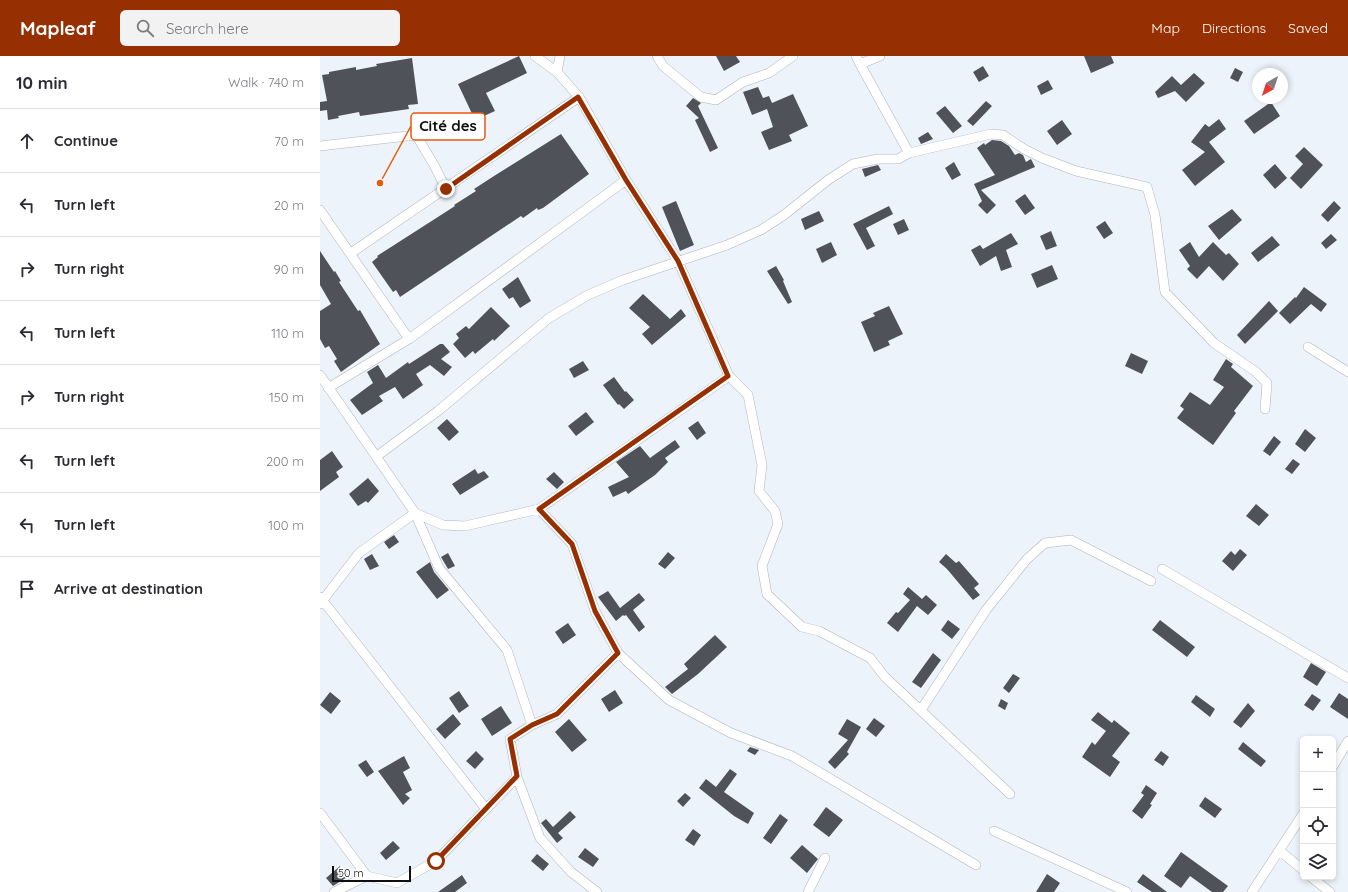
<!DOCTYPE html>
<html lang="en">
<head>
<meta charset="utf-8">
<style>
  :root { --surface:#fff; --page:#f2f2f3; --text:#2b2b33; --muted:#7c7c81; --line:#e1e1e2; --accent:#963002 }
  body { margin:0; font-family:Quicksand,sans-serif; background:var(--page); color:var(--text) }
  .controls { position:absolute; right:12px; bottom:12px; display:grid; overflow:hidden; border-radius:6px; box-shadow:0 2px 6px #0003 }
  .controls button { width:36px; height:36px; display:grid; place-items:center; padding:0; border:0; border-bottom:1px solid var(--line); background:var(--surface); color:var(--text); font:20px sans-serif }
  .compass { position:absolute; left:932px; top:12px; width:36px; height:36px; border-radius:50%; background:var(--surface); box-shadow:0 2px 6px #0003; rotate:219deg }
  .scale { position:absolute; left:12px; bottom:10px; width:79px; box-sizing:border-box; padding-left:4px; border:2px solid #0e0f12; border-top:0; font-size:11px; line-height:14px; white-space:nowrap; color:#0e0f12; -webkit-text-stroke:3px #fff; paint-order:stroke }
  .stop { position:absolute; width:12px; height:12px; margin:-9px; border:3px solid #963002; border-radius:50%; background:#fff }
  .stop.end { background:#963002; border-color:#fff; box-shadow:0 1px 4px #0008 }
  .list { margin:0; padding:0; list-style:none }
  h2 { display:flex; justify-content:space-between; align-items:center; height:52px; margin:0; padding:0 16px; font-size:17px }
  h2 small { font-size:13px; font-weight:400; color:var(--muted) }
  .list li { display:grid; grid-template-columns:26px 1fr auto; gap:12px; align-items:center; box-sizing:border-box; height:64px; padding:0 16px; border-top:1px solid var(--line) }
  .list b { display:block; font-size:15px; white-space:nowrap }
  .list em { font-size:13px; font-style:normal; color:var(--muted) }
  .icon { flex:none; width:22px; height:22px; fill:none; stroke:currentColor; stroke-width:2; stroke-linecap:round; stroke-linejoin:round }
  .map { position:relative; flex:none; width:1028px; height:836px; overflow:hidden }
  header { display:flex; align-items:center; gap:24px; box-sizing:border-box; height:56px; padding:0 20px; background:var(--accent); color:#fff }
  header strong { font-size:19px }
  nav { display:flex; gap:22px; margin-inline-start:auto; font-size:14px }
  .search { width:280px; height:36px; background:var(--page); display:flex; align-items:center; gap:10px; box-sizing:border-box; padding:0 14px; border-radius:6px; color:var(--muted); font-size:15px }
  main { display:flex }
  aside { flex:1; background:var(--surface) }
  .map>svg:first-child { display:block }
  .building { fill:#4f5359 }
  .lines { fill:none; stroke-linecap:round; stroke-linejoin:round }
  .street-casing { stroke:#afb4bb; stroke-width:10 }
  .street { stroke:#fff; stroke-width:9 }
  .route { stroke:#963002; stroke-width:5 }
  .leader { fill:none; stroke:#e8590c; stroke-width:1.5 }
  .callout-dot { fill:#e8590c; stroke:#fff; stroke-width:1.5 }
  .callout { fill:#fff; stroke:#e8590c; stroke-width:1.5 }
  .callout-label { font-size:15px; text-anchor:middle; font-weight:bold; fill:#0e0f12 }
</style>
</head>
<body>
<header>
<strong>Mapleaf</strong>
<div class="search"><svg class="icon" aria-label="search" viewBox="0 0 24 24"><circle cx="10" cy="10" r="6"/><path d="M15 15l6 6"/></svg>Search here</div>
<nav><a>Map</a><a>Directions</a><a>Saved</a></nav>
</header>
<main>
<aside>
<h2>10 min<small>Walk · 740 m</small></h2>
<ul class="list">
<li><svg class="icon" aria-label="ahead" viewBox="0 0 24 24"><path d="M12 20V5M6 11l6-6 6 6"/></svg><div><b>Continue</b></div><em>70 m</em></li>
<li><svg class="icon" aria-label="left" viewBox="0 0 24 24"><path d="M17 20v-9H6M10 6l-5 5 5 5"/></svg><div><b>Turn left</b></div><em>20 m</em></li>
<li><svg class="icon" aria-label="right" viewBox="0 0 24 24"><path d="M7 20v-9h11M14 6l5 5-5 5"/></svg><div><b>Turn right</b></div><em>90 m</em></li>
<li><svg class="icon" aria-label="left" viewBox="0 0 24 24"><path d="M17 20v-9H6M10 6l-5 5 5 5"/></svg><div><b>Turn left</b></div><em>110 m</em></li>
<li><svg class="icon" aria-label="right" viewBox="0 0 24 24"><path d="M7 20v-9h11M14 6l5 5-5 5"/></svg><div><b>Turn right</b></div><em>150 m</em></li>
<li><svg class="icon" aria-label="left" viewBox="0 0 24 24"><path d="M17 20v-9H6M10 6l-5 5 5 5"/></svg><div><b>Turn left</b></div><em>200 m</em></li>
<li><svg class="icon" aria-label="left" viewBox="0 0 24 24"><path d="M17 20v-9H6M10 6l-5 5 5 5"/></svg><div><b>Turn left</b></div><em>100 m</em></li>
<li><svg class="icon" aria-label="arrive" viewBox="0 0 24 24"><path d="M6 21V4h12l-3 4 3 4H6"/></svg><div><b>Arrive at destination</b></div></li>
</ul>
</aside>
<div class="map">
<svg width="1028" height="836" viewBox="0 0 1028 836">
  <rect width="100%" height="100%" fill="#edf3fa"/>
  <path class="building" d="M 199,0 L 207,17 L 166,37 L 175,55 L 155,64 L 138,28 Z
    M 396,0 L 416,0 L 420,6 L 404,15 Z
    M 764,0 L 791,0 L 794,7 L 771,17 Z
    M 92,2 L 98,48 L 88,49 L 89,53 L 40,60 L 39,56 L 18,60 L 19,62 L 8,64 L 7,54 L 0,55 L 0,46 L 7,45 L 2,19 L 9,18 L 9,16 L 36,11 L 36,14 L 57,10 L 56,8 Z
    M 663,10 L 669,20 L 659,26 L 653,16 Z
    M 915,12 L 923,16 L 918,26 L 910,22 Z
    M 874,17 L 885,27 L 866,46 L 855,35 L 838,42 L 835,36 L 852,20 L 861,29 Z
    M 728,24 L 733,33 L 721,39 L 717,30 Z
    M 438,31 L 443,42 L 449,40 L 452,47 L 473,38 L 488,70 L 469,79 L 472,85 L 449,94 L 441,76 L 453,71 L 447,53 L 432,59 L 423,36 Z
    M 373,42 L 381,47 L 378,50 L 398,92 L 390,96 L 375,64 L 379,62 L 366,50 Z
    M 666,45 L 672,50 L 653,70 L 647,65 Z
    M 951,46 L 960,60 L 934,78 L 924,65 Z
    M 625,50 L 642,70 L 633,77 L 616,57 Z
    M 899,63 L 906,73 L 889,86 L 905,106 L 875,130 L 862,114 L 885,96 L 871,86 L 885,68 L 889,71 Z
    M 742,64 L 752,78 L 737,89 L 727,75 Z
    M 608,76 L 613,83 L 601,88 L 598,82 Z
    M 241,78 L 269,118 L 223,152 L 218,154 L 217,152 L 203,162 L 201,160 L 80,241 L 76,234 L 73,236 L 52,206 L 58,201 L 57,200 L 135,150 L 134,149 L 156,135 L 154,133 L 174,120 Z
    M 672,84 L 681,85 L 689,90 L 695,99 L 699,97 L 703,99 L 706,106 L 711,103 L 715,111 L 661,134 L 676,149 L 667,158 L 658,149 L 662,145 L 654,128 L 675,119 L 657,92 L 664,87 L 665,89 Z
    M 984,91 L 1003,109 L 981,133 L 970,122 L 983,108 L 975,100 Z
    M 634,106 L 641,119 L 632,124 L 625,112 Z
    M 955,108 L 967,122 L 955,133 L 943,119 Z
    M 558,109 L 561,114 L 545,121 L 542,113 Z
    M 705,138 L 715,152 L 705,159 L 695,145 Z
    M 356,145 L 374,189 L 360,195 L 342,151 Z
    M 1014,145 L 1021,152 L 1008,166 L 1001,159 Z
    M 569,150 L 573,158 L 546,172 L 555,190 L 547,194 L 533,168 Z
    M 912,153 L 922,164 L 899,184 L 888,170 Z
    M 499,155 L 504,165 L 485,174 L 481,163 Z
    M 584,163 L 589,174 L 578,179 L 573,168 Z
    M 785,165 L 793,177 L 784,183 L 776,171 Z
    M 731,175 L 737,190 L 726,194 L 720,180 Z
    M 691,177 L 698,188 L 686,194 L 692,211 L 681,215 L 676,200 L 660,210 L 651,194 L 660,189 L 663,193 Z
    M 1011,178 L 1017,184 L 1006,193 L 1001,187 Z
    M 952,180 L 960,189 L 938,206 L 931,197 Z
    M 511,186 L 517,199 L 502,207 L 496,193 Z
    M 870,186 L 879,201 L 893,186 L 906,199 L 909,197 L 919,208 L 903,225 L 889,210 L 877,223 L 867,213 L 870,210 L 859,194 Z
    M 0,195 L 14,216 L 15,215 L 21,225 L 19,226 L 38,255 L 40,254 L 60,288 L 21,316 L 14,305 L 17,303 L 9,290 L 5,292 L 0,283 L 0,255 L 11,248 L 0,229 Z
    M 732,209 L 738,223 L 717,232 L 711,218 Z
    M 456,210 L 464,224 L 463,225 L 472,246 L 468,248 L 447,215 Z
    M 198,221 L 211,245 L 200,252 L 193,241 L 189,243 L 182,233 Z
    M 984,231 L 1007,248 L 1001,256 L 991,248 L 970,268 L 959,257 L 975,241 L 976,242 Z
    M 323,238 L 350,263 L 361,253 L 366,260 L 332,289 L 322,278 L 330,271 L 309,252 Z
    M 949,245 L 958,255 L 925,288 L 917,279 Z
    M 569,250 L 583,278 L 568,285 L 570,289 L 554,296 L 541,266 L 555,260 L 553,257 Z
    M 171,251 L 190,270 L 174,285 L 173,283 L 155,298 L 153,295 L 145,302 L 133,288 L 139,282 L 136,278 L 146,270 L 149,273 Z
    M 120,288 L 123,288 L 130,296 L 121,303 L 132,311 L 124,320 L 110,309 L 96,318 L 103,329 L 83,343 L 75,331 L 59,340 L 63,345 L 42,359 L 30,344 L 53,327 L 47,316 L 58,309 L 66,322 L 88,306 L 89,308 Z
    M 811,297 L 828,305 L 822,318 L 805,310 Z
    M 906,303 L 913,308 L 911,311 L 933,330 L 914,355 L 916,357 L 893,389 L 857,362 L 864,353 L 860,350 L 870,336 L 890,349 L 904,331 L 893,324 Z
    M 263,305 L 269,314 L 254,322 L 249,313 Z
    M 294,321 L 305,336 L 306,335 L 314,344 L 304,353 L 299,348 L 298,349 L 283,329 Z
    M 266,356 L 274,366 L 256,380 L 248,370 Z
    M 127,363 L 139,376 L 129,385 L 117,372 Z
    M 378,365 L 386,377 L 377,384 L 368,372 Z
    M 985,373 L 996,382 L 985,396 L 975,388 Z
    M 954,380 L 961,386 L 950,400 L 943,395 Z
    M 355,384 L 360,391 L 345,402 L 348,406 L 335,419 L 308,438 L 306,435 L 293,441 L 288,431 L 309,421 L 296,406 L 320,390 L 330,402 Z
    M 12,395 L 23,411 L 16,416 L 19,421 L 0,435 L 0,404 Z
    M 973,403 L 980,408 L 972,418 L 965,413 Z
    M 155,413 L 158,418 L 164,415 L 169,421 L 140,439 L 132,428 Z
    M 234,416 L 244,426 L 237,433 L 226,423 Z
    M 48,422 L 59,435 L 48,447 L 46,445 L 38,450 L 29,438 Z
    M 936,448 L 949,459 L 939,470 L 926,460 Z
    M 74,479 L 79,486 L 69,493 L 64,486 Z
    M 920,493 L 927,499 L 913,515 L 902,505 L 911,495 L 915,499 Z
    M 348,496 L 355,502 L 345,513 L 338,508 Z
    M 128,497 L 135,510 L 128,513 L 121,501 Z
    M 52,498 L 59,510 L 50,514 L 44,503 Z
    M 626,498 L 636,507 L 639,505 L 659,528 L 654,532 L 660,539 L 653,544 L 627,513 L 619,506 Z
    M 110,506 L 114,516 L 129,534 L 117,543 L 96,516 Z
    M 588,531 L 602,543 L 606,539 L 617,549 L 608,559 L 597,550 L 578,576 L 567,567 L 576,556 L 578,557 L 590,544 L 583,538 Z
    M 288,535 L 300,552 L 319,537 L 325,544 L 313,554 L 325,571 L 319,576 L 306,559 L 304,560 L 303,559 L 296,565 L 278,541 Z
    M 628,564 L 640,573 L 632,583 L 621,574 Z
    M 840,564 L 875,591 L 867,601 L 832,574 Z
    M 248,567 L 256,579 L 243,588 L 235,576 Z
    M 395,579 L 407,591 L 378,618 L 352,638 L 345,631 L 368,613 L 364,608 Z
    M 613,597 L 621,604 L 601,632 L 592,626 Z
    M 991,607 L 1006,616 L 997,630 L 983,621 Z
    M 693,618 L 700,622 L 689,637 L 683,632 Z
    M 295,634 L 303,647 L 289,656 L 281,643 Z
    M 139,635 L 149,650 L 139,657 L 129,642 Z
    M 10,636 L 21,645 L 11,658 L 0,649 Z
    M 1019,637 L 1028,643 L 1028,663 L 1010,651 Z
    M 992,638 L 1001,644 L 993,655 L 984,649 Z
    M 876,639 L 895,653 L 890,661 L 871,646 Z
    M 681,643 L 688,647 L 685,654 L 678,650 Z
    M 928,647 L 935,655 L 921,672 L 913,666 Z
    M 181,650 L 192,667 L 172,680 L 161,663 Z
    M 778,656 L 792,667 L 794,664 L 810,677 L 792,700 L 800,706 L 790,721 L 762,701 L 772,686 L 775,689 L 786,675 L 771,664 Z
    M 133,658 L 141,668 L 125,683 L 116,673 Z
    M 554,662 L 565,670 L 556,681 L 546,673 Z
    M 249,663 L 267,684 L 252,696 L 235,676 Z
    M 527,663 L 541,671 L 527,696 L 529,698 L 515,713 L 508,706 L 528,684 L 518,678 Z
    M 923,686 L 946,705 L 941,711 L 918,693 Z
    M 430,691 L 439,694 L 435,699 L 427,695 Z
    M 156,695 L 164,703 L 155,713 L 146,705 Z
    M 841,695 L 849,701 L 843,710 L 834,704 Z
    M 84,700 L 90,712 L 83,716 L 92,734 L 85,738 L 90,742 L 83,749 L 58,715 Z
    M 46,704 L 54,716 L 47,721 L 38,709 Z
    M 410,713 L 417,718 L 404,736 L 434,757 L 428,768 L 414,760 L 379,732 L 386,723 L 396,731 Z
    M 826,729 L 837,737 L 830,748 L 832,749 L 822,763 L 812,755 L 824,739 L 821,737 Z
    M 365,737 L 371,742 L 363,751 L 357,745 Z
    M 885,741 L 902,753 L 895,762 L 879,750 Z
    M 506,751 L 523,764 L 509,781 L 493,769 Z
    M 250,755 L 256,761 L 238,777 L 243,782 L 237,787 L 221,767 L 226,763 L 233,771 Z
    M 460,758 L 468,764 L 451,788 L 443,782 Z
    M 373,773 L 381,779 L 374,790 L 365,784 Z
    M 73,785 L 80,792 L 66,804 L 60,797 Z
    M 482,789 L 498,803 L 487,817 L 470,802 Z
    M 265,792 L 279,803 L 273,811 L 258,801 Z
    M 861,796 L 908,830 L 903,836 L 892,836 L 870,820 L 861,832 L 844,820 Z
    M 217,798 L 229,808 L 223,815 L 211,805 Z
    M 20,810 L 29,820 L 13,830 L 6,822 Z
    M 727,818 L 740,827 L 734,836 L 716,836 Z
    M 823,818 L 847,836 L 832,836 L 817,826 Z
    M 142,819 L 147,827 L 135,836 L 118,836 Z"/>
  <g class="lines">
    <defs>
      <path id="street" d="M 215,0 L 237,16 L 259,41 L 306,124 L 358,205 L 409,320 L 428,339 L 442,409 L 439,435 L 455,455 L 458,468 L 442,510 L 447,538 L 482,571 L 499,575 L 550,602 L 565,621 L 690,738
        M 337,0 L 343,10 L 381,41 L 396,44 L 423,26 L 449,17 L 473,0
        M 536,0 L 540,8 L 560,0
        M 540,8 L 589,97
        M 237,16 L 240,0
        M 0,90 L 96,79 L 114,109 L 126,133
        M 0,154 L 89,283
        M 31,197 L 259,41
        M 988,291 L 1028,316
        M 0,319 L 95,457 L 119,512 L 187,594 L 212,669 L 190,683 L 197,721 L 220,782 L 251,816 L 277,836
        M 8,332 L 89,283 L 306,124
        M 57,400 L 118,355 L 229,262 L 268,239 L 303,224 L 407,189 L 441,174 L 464,159 L 508,124 L 533,108 L 558,103 L 578,103 L 589,97 L 671,78 L 683,79 L 704,93 L 722,102 L 756,115 L 827,131 L 835,159 L 845,236 L 894,287 L 936,316 L 947,327 L 945,353
        M 219,453 L 252,488 L 275,555 L 298,597 L 349,644 L 411,677 L 472,700 L 656,809
        M 95,457 L 123,469 L 145,470 L 219,453 L 409,320
        M 842,513 L 1028,622
        M 0,541 L 166,753
        M 0,548 L 39,497 L 95,457
        M 601,654 L 666,554 L 707,503 L 725,487 L 751,484 L 831,525
        M 212,669 L 237,658 L 298,597
        M 1013,710 L 1028,685
        M 0,757 L 47,820
        M 674,775 L 807,836
        M 960,795 L 983,814
        M 991,821 L 1010,836
        M 14,836 L 47,820 L 77,827 L 116,805 L 197,721
        M 488,836 L 505,802
        M 932,836 L 983,758"/>
    </defs>
    <use href="#street" class="street-casing"/>
    <use href="#street" class="street"/>
  </g>
  <g class="lines">
    <path class="route" d="M 116,805 L 197,720 L 190,683 L 212,669 L 237,658 L 298,597 L 275,555 L 252,488 L 219,453 L 408,320 L 358,205 L 306,124 L 258,41 L 126,133"/>
  </g>
  <path class="leader" d="M60 127L91 70"/>
  <circle class="callout-dot" cx="60" cy="127" r="4"/>
  <rect class="callout" x="91" y="57" width="74" height="27" rx="4"/>
  <g class="callout-label">
    <text x="128" y="75">Cité des</text>
  </g>
</svg>
<div class="controls">
<button>+</button>
<button>−</button>
<button><svg class="icon" aria-label="locate" viewBox="0 0 24 24"><circle cx="12" cy="12" r="6"/><path d="M12 2v4M12 18v4M2 12h4M18 12h4"/></svg></button>
<button><svg class="icon" aria-label="layers" viewBox="0 0 24 24"><path d="M12 4l9 5-9 5-9-5zM3 14l9 5 9-5"/></svg></button>
</div>
<svg class="compass" viewBox="-18 -18 36 36"><path d="M0-13l5 13h-10z" fill="#e53935"/><path d="M0 13l5-13h-10z" fill="#7c7c81"/></svg>
<div class="scale">50 m</div>
<div class="stop" style="left:116px;top:805px"></div>
<div class="stop end" style="left:126px;top:133px"></div>
</div>
</main>
</body>
</html>
